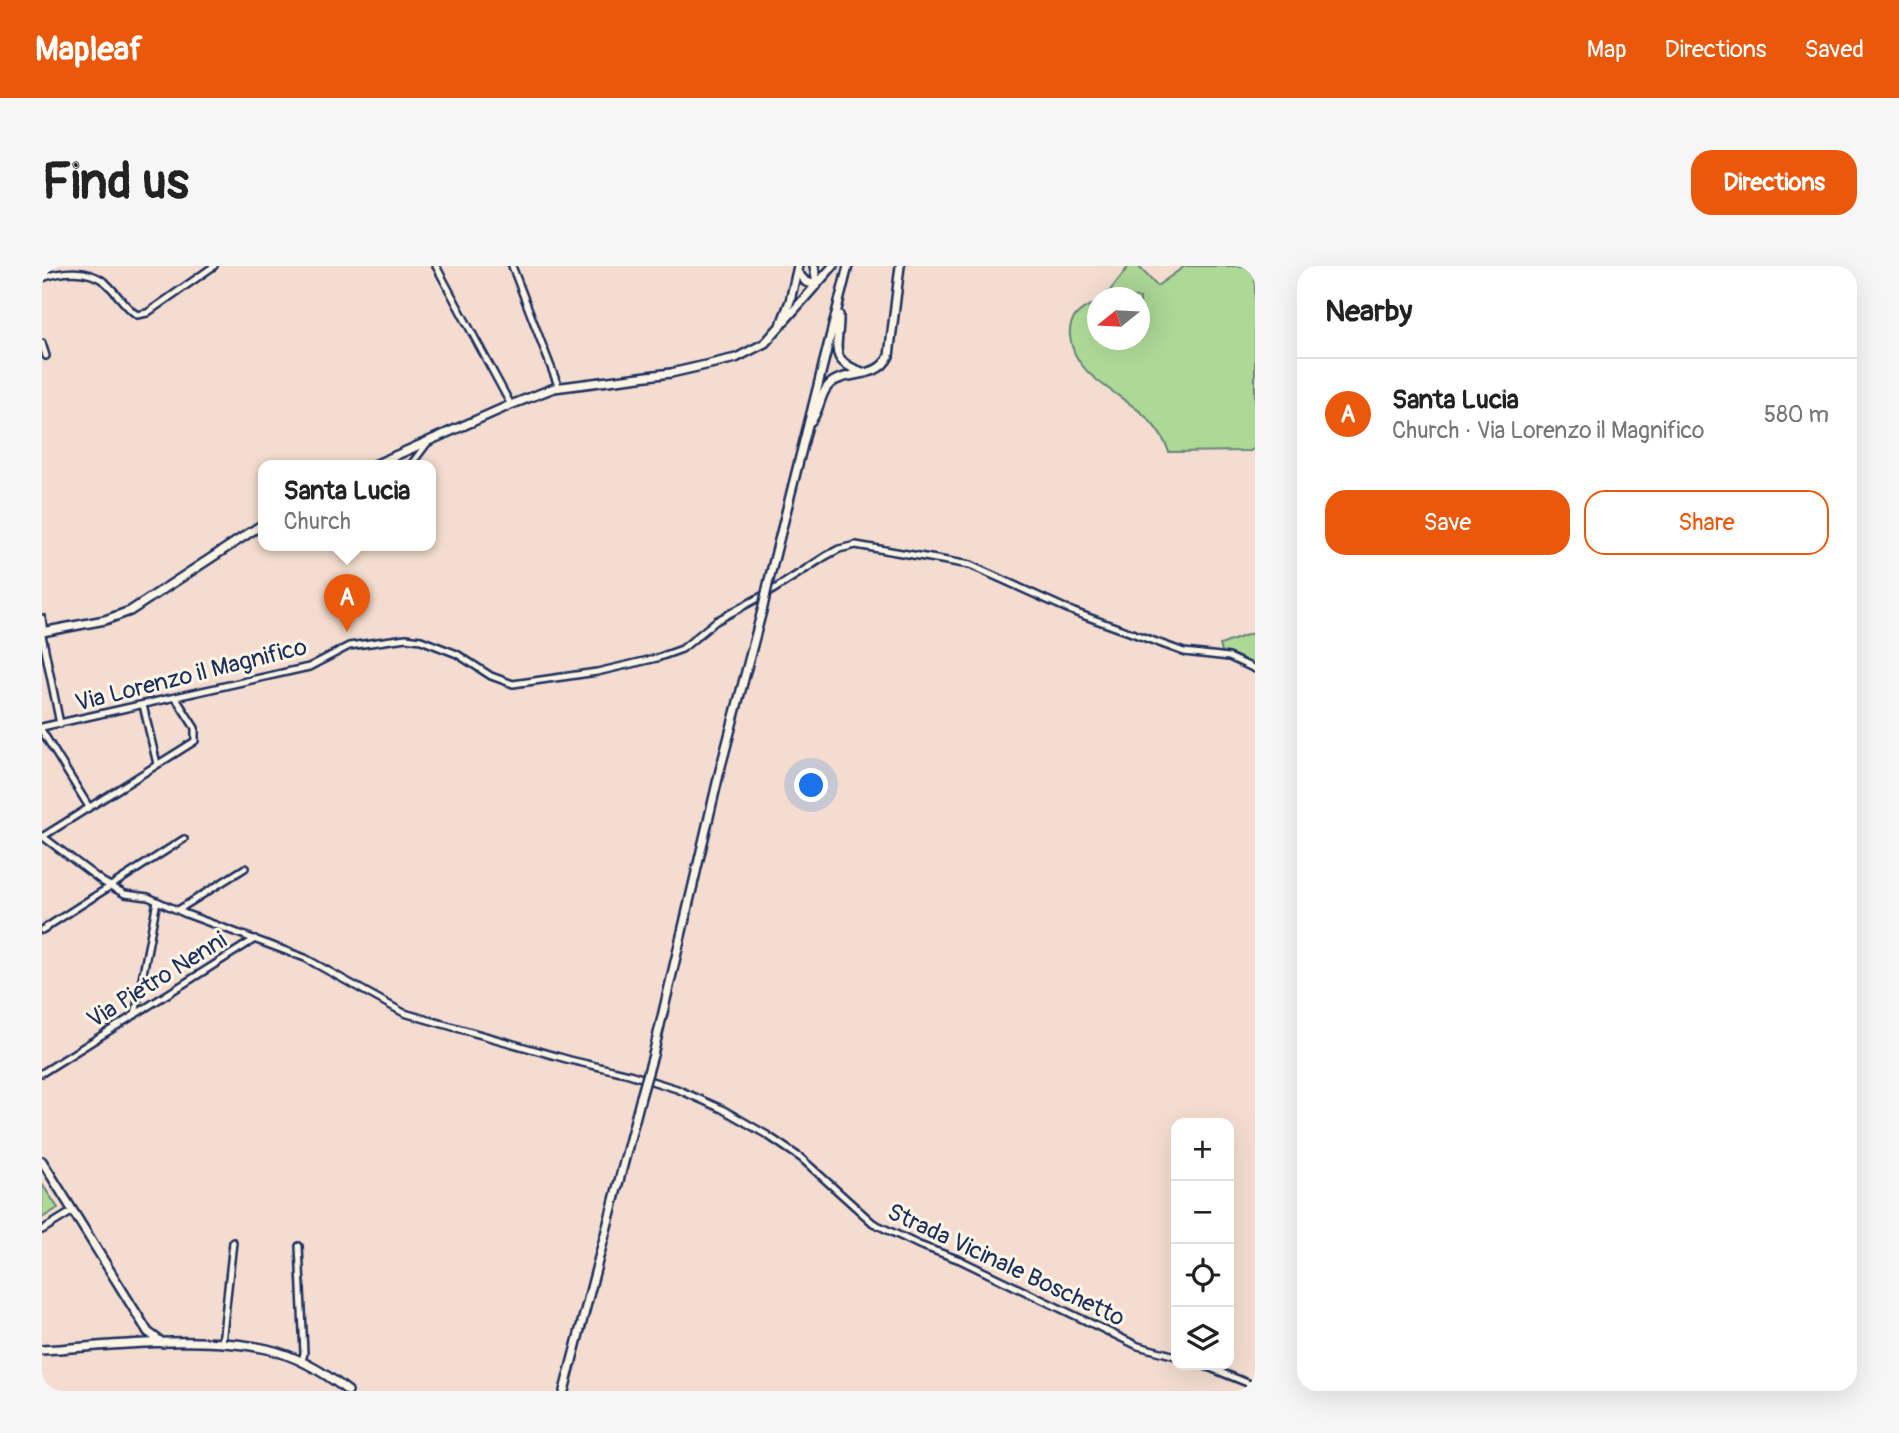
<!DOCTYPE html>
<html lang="en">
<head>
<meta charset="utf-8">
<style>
  :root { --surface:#fff; --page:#f6f6f6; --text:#222; --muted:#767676; --line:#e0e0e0; --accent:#ea580c }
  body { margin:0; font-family:Pangolin,sans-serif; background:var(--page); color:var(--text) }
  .controls { position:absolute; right:21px; bottom:21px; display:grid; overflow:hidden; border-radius:14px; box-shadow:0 7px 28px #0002 }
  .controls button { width:63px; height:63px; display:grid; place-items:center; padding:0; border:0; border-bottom:2px solid var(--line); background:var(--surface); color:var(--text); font:35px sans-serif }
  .compass { position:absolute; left:1045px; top:21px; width:63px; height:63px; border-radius:50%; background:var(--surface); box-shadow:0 7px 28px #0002; rotate:252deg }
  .you { position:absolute; left:770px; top:520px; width:24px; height:24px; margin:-18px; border:5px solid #fff; border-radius:50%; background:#1a73e8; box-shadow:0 0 0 10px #1a73e833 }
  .badge { display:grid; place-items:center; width:46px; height:46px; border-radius:50%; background:var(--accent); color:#fff; font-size:23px; font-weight:700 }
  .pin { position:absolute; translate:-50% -58px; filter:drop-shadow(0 2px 4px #0008) }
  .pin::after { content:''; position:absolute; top:37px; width:24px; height:21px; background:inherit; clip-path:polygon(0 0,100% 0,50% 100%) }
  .popup { position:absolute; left:216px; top:194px; width:178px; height:91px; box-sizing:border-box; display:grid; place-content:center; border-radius:14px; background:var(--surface); filter:drop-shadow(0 2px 5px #0005); font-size:23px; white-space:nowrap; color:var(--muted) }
  .popup b { font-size:26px; color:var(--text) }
  .popup::after { content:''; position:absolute; left:50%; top:100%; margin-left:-14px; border:14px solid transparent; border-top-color:var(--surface) }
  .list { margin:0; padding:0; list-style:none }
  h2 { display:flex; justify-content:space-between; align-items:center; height:91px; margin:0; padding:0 28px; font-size:30px }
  h2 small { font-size:23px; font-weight:400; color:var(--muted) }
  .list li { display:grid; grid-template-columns:46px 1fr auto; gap:21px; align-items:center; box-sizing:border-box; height:112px; padding:0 28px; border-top:2px solid var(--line) }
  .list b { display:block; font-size:26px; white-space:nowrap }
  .list p { margin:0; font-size:23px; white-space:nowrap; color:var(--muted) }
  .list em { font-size:23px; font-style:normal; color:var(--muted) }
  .actions { display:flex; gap:14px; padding:21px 28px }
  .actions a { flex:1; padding:16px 0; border:2px solid var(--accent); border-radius:21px; text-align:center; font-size:24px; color:var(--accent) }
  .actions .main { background:var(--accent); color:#fff }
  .icon { flex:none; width:38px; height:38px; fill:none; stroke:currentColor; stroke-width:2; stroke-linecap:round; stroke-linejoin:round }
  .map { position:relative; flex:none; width:1213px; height:1125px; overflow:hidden; border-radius:21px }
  header { display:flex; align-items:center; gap:42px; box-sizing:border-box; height:98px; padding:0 35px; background:var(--accent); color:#fff }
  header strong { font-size:33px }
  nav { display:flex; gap:38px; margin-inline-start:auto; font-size:24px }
  .intro { display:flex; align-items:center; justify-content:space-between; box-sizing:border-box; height:168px; padding:0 42px }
  h1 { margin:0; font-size:49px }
  .button { padding:18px 32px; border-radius:21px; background:var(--accent); color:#fff; font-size:24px; font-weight:700 }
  main { display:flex; gap:42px; padding:0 42px }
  aside { flex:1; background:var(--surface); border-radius:21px; box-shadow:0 7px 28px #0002 }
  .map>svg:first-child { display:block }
  .green { fill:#add896; stroke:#64847a; stroke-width:2 }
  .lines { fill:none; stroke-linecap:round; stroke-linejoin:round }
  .street-casing { stroke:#1b2f5e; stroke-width:10 }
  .secondary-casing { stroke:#1b2f5e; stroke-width:12 }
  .street { stroke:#fcf5e5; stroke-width:5 }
  .secondary { stroke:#fcf5e5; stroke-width:7 }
  .secondary-bridge-casing { stroke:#1b2f5e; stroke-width:12; stroke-linecap:butt }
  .secondary-bridge { stroke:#fcf5e5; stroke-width:7 }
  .labels { text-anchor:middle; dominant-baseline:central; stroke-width:6; stroke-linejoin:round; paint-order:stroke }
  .street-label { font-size:24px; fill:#1b2f5e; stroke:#fcf5e5 }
</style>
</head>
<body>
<header>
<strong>Mapleaf</strong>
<nav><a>Map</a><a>Directions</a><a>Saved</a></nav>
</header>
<div class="intro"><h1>Find us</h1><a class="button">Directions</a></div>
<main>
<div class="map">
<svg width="1213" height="1125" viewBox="0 0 1213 1125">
  <rect width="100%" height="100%" fill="#f4ddd0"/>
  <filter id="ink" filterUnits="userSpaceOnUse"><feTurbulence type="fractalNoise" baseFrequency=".0143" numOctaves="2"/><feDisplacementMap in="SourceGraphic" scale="14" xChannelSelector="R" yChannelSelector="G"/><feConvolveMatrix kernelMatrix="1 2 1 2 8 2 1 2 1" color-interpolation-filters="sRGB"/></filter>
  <g filter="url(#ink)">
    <path class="green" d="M 1087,0 L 1096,0 L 1115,20 L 1143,0 L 1213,0 L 1213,182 L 1208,185 L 1127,186 C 1123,174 1116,164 1107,154 C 1082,127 1032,113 1028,70 C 1026,51 1039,42 1055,37 L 1056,74 L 1098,74 L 1098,32 L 1063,31 Z
      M 1213,366 L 1213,399 L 1181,388 L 1178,379 Z
      M 0,918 L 16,942 L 0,952 Z"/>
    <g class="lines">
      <defs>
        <path id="street" d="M 394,0 L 469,139
          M 470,0 L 517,122
          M 0,12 C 20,5 46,2 64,17 C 75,27 83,41 95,49 L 105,47 L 172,0
          M 0,77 L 4,90
          M 368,200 L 386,176
          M 0,352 L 2,366
          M 0,369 L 18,458
          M 101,439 L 115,498
          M 0,461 L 267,401 L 307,380 L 364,372 L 379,374 L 415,388 L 449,410 L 471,418 L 555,406 L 615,392 L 640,383 L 674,355 L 731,324 L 784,290 L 797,283 L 814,279 L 928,299 L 1032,346 L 1142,386 L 1187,391 L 1213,403
          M 0,465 L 47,541
          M 0,570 L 61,616 L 83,628 L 106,631 L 144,648 L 263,692 L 362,747 L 528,794 L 587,808 L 635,823 L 680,843 L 725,869 L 759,892 L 831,957 L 877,979 L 918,994 L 1096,1080 L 1134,1090
          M 0,571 L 153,475 L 153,462 L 133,431
          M 136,644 L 203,602
          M 0,664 L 142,573
          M 93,749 L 115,635
          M 0,807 L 213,673
          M 0,964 L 31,945
          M 257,980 L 262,1087 L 260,1095
          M 180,1077 L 191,976
          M 1161,1099 L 1213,1120"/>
        <path id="secondary" d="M 772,0 L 775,19
          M 755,6 L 764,16 L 775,19
          M 797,49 C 798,81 783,94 823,107
          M 740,56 L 748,35 L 756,0
          M 769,155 C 780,142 777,122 794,114 C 813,105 836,112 847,90 L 858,0
          M 330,200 L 466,140 L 512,122 L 629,107 L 694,92 L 723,77 L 791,0
          M 727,314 L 806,0
          M 0,366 L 63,354 L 88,345 L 221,258
          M 611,789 L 678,504 L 721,341
          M 0,895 L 106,1066 L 121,1077
          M 0,1084 C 68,1080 159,1068 225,1083 C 255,1090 282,1106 306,1125
          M 522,1125 L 599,831"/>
      </defs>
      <use href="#street" class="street-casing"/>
      <use href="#secondary" class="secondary-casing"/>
      <use href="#street" class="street"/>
      <use href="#secondary" class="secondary"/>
      <defs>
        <path id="secondary-bridge" d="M 721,341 L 727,314
          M 599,831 L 611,789"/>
      </defs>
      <use href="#secondary-bridge" class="secondary-bridge-casing"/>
      <use href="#secondary-bridge" class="secondary-bridge"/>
    </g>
  </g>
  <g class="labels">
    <g class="street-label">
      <text transform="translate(149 409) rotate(-14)">Via Lorenzo il Magnifico</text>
      <text transform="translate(115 714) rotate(-32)">Via Pietro Nenni</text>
      <text transform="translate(964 999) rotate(25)">Strada Vicinale Boschetto</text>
    </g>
  </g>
</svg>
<div class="controls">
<button>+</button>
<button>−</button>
<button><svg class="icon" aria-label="locate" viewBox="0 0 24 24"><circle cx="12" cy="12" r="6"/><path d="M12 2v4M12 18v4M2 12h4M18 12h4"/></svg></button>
<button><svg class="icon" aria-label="layers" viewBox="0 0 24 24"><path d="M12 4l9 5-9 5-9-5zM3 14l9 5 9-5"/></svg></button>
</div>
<svg class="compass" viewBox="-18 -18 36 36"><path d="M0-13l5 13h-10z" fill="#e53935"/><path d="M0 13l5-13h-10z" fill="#767676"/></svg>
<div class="you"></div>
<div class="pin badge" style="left:305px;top:366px">A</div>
<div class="popup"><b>Santa Lucia</b>Church</div>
</div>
<aside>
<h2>Nearby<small></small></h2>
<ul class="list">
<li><span class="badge">A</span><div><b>Santa Lucia</b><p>Church · Via Lorenzo il Magnifico</p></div><em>580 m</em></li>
</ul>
<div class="actions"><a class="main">Save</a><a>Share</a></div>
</aside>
</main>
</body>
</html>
